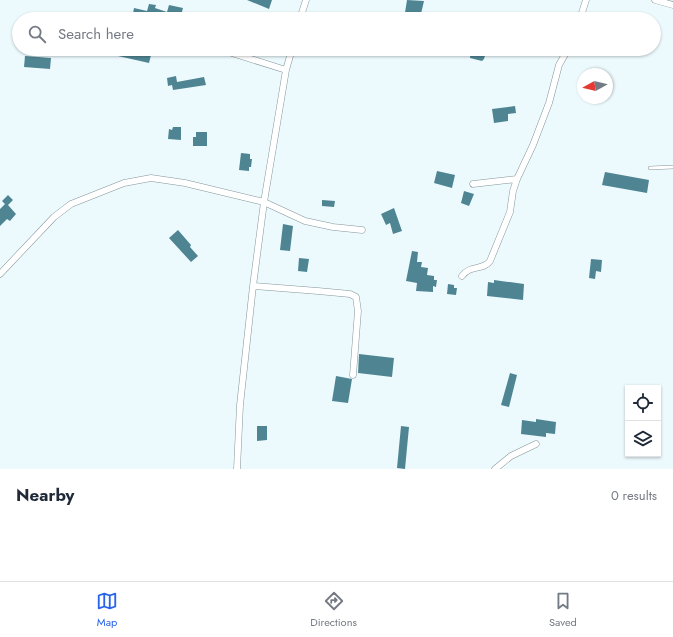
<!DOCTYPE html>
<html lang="en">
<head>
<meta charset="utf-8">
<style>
  :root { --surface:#fff; --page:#f6f6f7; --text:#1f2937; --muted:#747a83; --line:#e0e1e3; --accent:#2563eb }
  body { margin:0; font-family:Jost,sans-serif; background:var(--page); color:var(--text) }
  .controls { position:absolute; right:12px; bottom:12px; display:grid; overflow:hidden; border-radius:0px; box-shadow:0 1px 3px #0004 }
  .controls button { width:36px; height:36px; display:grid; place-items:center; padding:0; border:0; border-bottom:1px solid var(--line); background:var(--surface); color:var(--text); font:20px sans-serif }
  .compass { position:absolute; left:577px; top:68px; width:36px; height:36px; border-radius:50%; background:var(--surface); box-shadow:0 1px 3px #0004; rotate:262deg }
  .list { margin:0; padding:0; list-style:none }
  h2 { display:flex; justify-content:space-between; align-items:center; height:52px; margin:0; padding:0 16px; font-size:17px }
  h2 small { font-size:13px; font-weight:400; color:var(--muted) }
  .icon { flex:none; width:22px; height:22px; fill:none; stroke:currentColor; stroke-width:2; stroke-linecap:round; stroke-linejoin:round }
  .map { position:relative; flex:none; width:673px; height:469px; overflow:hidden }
  .search { position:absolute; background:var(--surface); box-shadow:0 1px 3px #0004; left:12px; right:12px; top:12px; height:44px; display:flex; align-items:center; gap:10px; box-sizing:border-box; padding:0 14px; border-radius:22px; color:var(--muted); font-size:15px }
  .sheet { height:112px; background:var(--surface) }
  nav { display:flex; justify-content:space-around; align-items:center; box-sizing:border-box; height:56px; border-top:1px solid var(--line); background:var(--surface); font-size:11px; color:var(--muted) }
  nav a { display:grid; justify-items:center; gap:2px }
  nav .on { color:var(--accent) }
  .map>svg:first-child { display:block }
  .building { fill:#4f8593 }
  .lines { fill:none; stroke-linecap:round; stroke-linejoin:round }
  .service-casing { stroke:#859599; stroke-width:4 }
  .minor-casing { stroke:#859599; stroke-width:7 }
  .service { stroke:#fff; stroke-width:3 }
  .minor { stroke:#fff; stroke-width:6 }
</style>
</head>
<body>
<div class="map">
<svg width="673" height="469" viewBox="0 0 673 469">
  <rect width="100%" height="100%" fill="#ecfafe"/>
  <path class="building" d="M 247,0 L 272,0 L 269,9 Z
    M 407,0 L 424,1 L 420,18 L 412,16 L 411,19 L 404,19 Z
    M 149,4 L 156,5 L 155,8 L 167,12 L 169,5 L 183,8 L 180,19 L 132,19 L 134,8 L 147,11 Z
    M 276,12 L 293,17 L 293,19 L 274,19 Z
    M 120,49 L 141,49 L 152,51 L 149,63 L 118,56 Z
    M 471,49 L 487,49 L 484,59 L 482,61 L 470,58 Z
    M 25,56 L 51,58 L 50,69 L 24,67 Z
    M 176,76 L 177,82 L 204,77 L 206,85 L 173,90 L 172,85 L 168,86 L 167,78 Z
    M 515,106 L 516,113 L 508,114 L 508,121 L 494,123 L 492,109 Z
    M 173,127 L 181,127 L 181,140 L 168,139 L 169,129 L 172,130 Z
    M 196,132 L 207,132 L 207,146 L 193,146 L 193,137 L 196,137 Z
    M 241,153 L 250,154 L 250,159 L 252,159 L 251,167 L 249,167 L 249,171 L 239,170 Z
    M 437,171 L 455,175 L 452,188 L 434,183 Z
    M 605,172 L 649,180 L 647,193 L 602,185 Z
    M 464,191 L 474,194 L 469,206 L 461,203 Z
    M 8,195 L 13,200 L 8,205 L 16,214 L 10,221 L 7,219 L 0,226 L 0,209 L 5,204 L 2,201 Z
    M 322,200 L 335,201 L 334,207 L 322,206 Z
    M 394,208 L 402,231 L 393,234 L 390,223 L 386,225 L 381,214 Z
    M 283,224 L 293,226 L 290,251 L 280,250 Z
    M 178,230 L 191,245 L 190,247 L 198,256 L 191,262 L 169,238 Z
    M 412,251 L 418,252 L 417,262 L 422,262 L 421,267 L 428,268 L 427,275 L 434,276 L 434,280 L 437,280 L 436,287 L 433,286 L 433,292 L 416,291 L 417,283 L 406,281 Z
    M 299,258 L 309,259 L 307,272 L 298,271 Z
    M 591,259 L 602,260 L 601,272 L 596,271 L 595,279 L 589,278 Z
    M 494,280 L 524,284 L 523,300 L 487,296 L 488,282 L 494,283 Z
    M 448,284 L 454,285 L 454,288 L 457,288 L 456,295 L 447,294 Z
    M 359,354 L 394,358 L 392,377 L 358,373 Z
    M 510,373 L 517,375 L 509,407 L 501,405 Z
    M 336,376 L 352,379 L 348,403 L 332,401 Z
    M 536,419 L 556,422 L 555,434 L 546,433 L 546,437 L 521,434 L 522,420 L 536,422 Z
    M 257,426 L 267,426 L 267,440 L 257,441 Z
    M 401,426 L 409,427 L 405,469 L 397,468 Z"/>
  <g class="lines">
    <defs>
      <path id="service" d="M 650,168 L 673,167"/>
      <path id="minor" d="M 655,0 L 673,5
        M 300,19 L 306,0
        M 580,19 L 586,0
        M 219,49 L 286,70
        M 157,50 L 174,49
        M 473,184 L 517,179
        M 0,274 L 54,217 L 71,204 L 124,183 L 151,178 L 185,183 L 264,202 L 305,221 L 333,227 L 362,230
        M 462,276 C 471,264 483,271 490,261 L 510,212 L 513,191 L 517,179 L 533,145 L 549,103 L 559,65 L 568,49
        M 253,286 L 318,291 L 350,294 L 356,297 L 358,311 L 353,375
        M 237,469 L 240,405 L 253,286 L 264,202 L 286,70 L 292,49
        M 495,469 L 511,456 L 536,444"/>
    </defs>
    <use href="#service" class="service-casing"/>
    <use href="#minor" class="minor-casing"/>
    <use href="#service" class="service"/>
    <use href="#minor" class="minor"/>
  </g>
</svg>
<div class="controls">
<button><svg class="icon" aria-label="locate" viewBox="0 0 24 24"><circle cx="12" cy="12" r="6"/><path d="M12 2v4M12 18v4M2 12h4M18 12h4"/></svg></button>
<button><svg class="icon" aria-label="layers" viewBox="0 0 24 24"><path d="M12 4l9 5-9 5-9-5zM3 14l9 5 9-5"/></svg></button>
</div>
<svg class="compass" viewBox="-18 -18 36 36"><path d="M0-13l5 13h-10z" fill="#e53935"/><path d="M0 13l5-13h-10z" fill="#747a83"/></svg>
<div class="search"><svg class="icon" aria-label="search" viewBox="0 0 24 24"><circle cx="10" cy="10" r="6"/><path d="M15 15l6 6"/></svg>Search here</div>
</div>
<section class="sheet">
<h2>Nearby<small>0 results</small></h2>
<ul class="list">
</ul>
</section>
<nav>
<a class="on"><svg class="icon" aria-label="map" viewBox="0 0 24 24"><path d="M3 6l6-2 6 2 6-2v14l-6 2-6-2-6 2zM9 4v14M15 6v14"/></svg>Map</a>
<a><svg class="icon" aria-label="directions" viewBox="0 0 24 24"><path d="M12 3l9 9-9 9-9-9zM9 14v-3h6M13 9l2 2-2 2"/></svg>Directions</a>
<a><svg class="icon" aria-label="saved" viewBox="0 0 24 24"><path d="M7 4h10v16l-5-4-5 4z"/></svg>Saved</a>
</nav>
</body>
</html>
